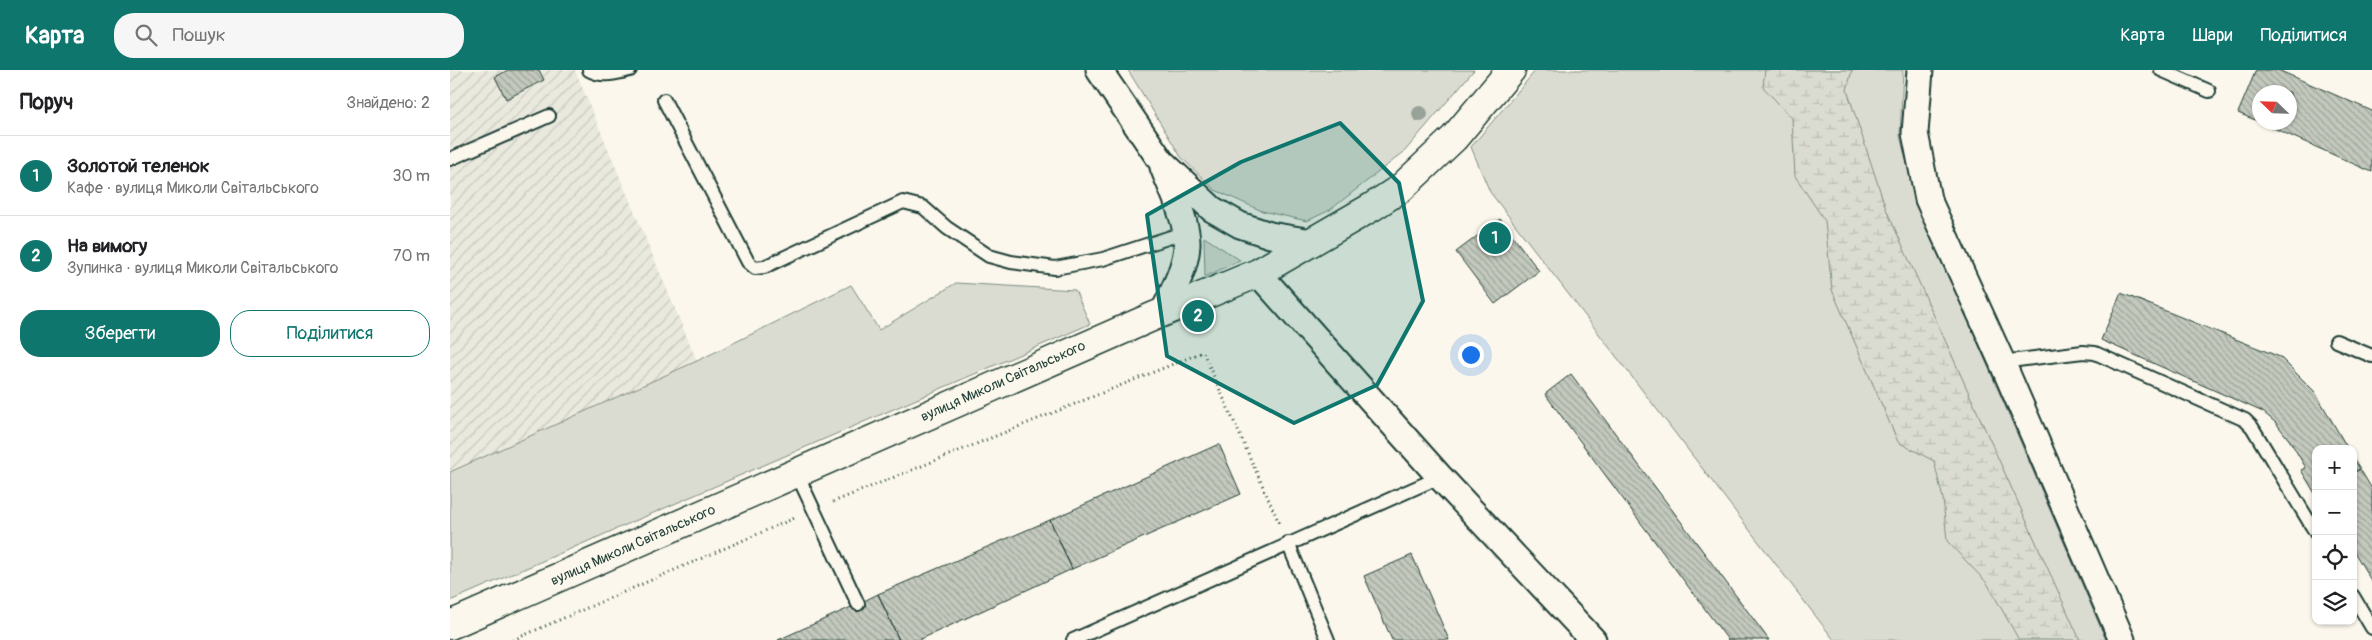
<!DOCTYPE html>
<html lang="uk">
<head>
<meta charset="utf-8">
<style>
  :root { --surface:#fff; --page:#f6f6f6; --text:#202124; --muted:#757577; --line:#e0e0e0; --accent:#0f766e }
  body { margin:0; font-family:Pangolin,sans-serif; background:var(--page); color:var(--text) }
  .controls { position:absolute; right:15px; bottom:15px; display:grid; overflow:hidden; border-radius:10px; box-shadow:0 1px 4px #0004 }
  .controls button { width:45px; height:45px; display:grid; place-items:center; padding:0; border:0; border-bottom:1px solid var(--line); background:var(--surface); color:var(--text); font:25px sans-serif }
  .compass { position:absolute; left:1802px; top:15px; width:45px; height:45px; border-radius:50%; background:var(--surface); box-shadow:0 1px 4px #0004; rotate:293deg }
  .you { position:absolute; left:1020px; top:284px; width:18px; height:18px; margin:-12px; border:4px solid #fff; border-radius:50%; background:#1a73e8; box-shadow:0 0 0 8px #1a73e833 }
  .badge { display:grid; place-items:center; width:32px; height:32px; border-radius:50%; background:var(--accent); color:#fff; font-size:16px; font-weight:700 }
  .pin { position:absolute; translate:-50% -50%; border:2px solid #fff; box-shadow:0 1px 5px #0006 }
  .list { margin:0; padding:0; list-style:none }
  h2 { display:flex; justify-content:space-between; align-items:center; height:65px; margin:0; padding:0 20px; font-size:21px }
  h2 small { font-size:16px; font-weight:400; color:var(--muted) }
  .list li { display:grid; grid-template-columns:32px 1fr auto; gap:15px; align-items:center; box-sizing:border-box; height:80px; padding:0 20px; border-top:1px solid var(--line) }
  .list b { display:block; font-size:19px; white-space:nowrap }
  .list p { margin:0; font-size:16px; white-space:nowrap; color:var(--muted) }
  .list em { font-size:16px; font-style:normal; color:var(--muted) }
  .actions { display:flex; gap:10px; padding:15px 20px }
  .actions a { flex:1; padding:11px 0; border:1px solid var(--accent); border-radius:20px; text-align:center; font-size:18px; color:var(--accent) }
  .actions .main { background:var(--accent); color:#fff }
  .icon { flex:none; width:28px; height:28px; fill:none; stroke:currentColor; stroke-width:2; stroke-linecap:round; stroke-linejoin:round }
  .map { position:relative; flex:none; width:1922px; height:570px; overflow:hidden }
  header { display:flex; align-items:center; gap:30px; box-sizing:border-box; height:70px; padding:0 25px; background:var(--accent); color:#fff }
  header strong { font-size:24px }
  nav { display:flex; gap:28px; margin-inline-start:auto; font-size:18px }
  .search { width:350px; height:45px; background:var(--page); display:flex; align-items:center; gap:12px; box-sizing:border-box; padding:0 18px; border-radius:20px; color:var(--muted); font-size:19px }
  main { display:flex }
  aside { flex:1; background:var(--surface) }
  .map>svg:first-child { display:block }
  .industrial { fill:url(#industrial-furrows) }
  .grass { fill:#dbdcd1; stroke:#7d8c82 }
  .wetland { fill:url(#wetland-marsh); stroke:#7d8c82 }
  .building { fill:url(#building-back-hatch); stroke:#1f3d34 }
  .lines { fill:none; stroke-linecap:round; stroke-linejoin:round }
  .lane-casing { stroke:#1f3d34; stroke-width:16 }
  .street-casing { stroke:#1f3d34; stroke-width:29 }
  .secondary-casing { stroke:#1f3d34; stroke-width:31 }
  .path { stroke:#1f3d34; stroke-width:3; stroke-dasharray:1 4; stroke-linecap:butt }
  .lane { stroke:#fbf7ec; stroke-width:12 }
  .street { stroke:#fbf7ec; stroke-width:25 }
  .secondary { stroke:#fbf7ec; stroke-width:28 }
  .tree { fill:#97a298 }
  .marked { fill:#0f766e; fill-opacity:0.2; stroke:#0f766e; stroke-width:4; stroke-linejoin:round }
  .labels { text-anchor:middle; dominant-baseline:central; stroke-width:4.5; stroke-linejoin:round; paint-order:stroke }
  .street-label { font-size:14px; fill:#1f3d34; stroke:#fbf7ec }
</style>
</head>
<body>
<header>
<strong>Карта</strong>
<div class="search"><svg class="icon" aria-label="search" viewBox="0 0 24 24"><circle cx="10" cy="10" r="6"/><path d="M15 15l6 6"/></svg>Пошук</div>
<nav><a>Карта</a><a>Шари</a><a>Поділитися</a></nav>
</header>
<main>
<aside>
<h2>Поруч<small>Знайдено: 2</small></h2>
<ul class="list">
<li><span class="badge">1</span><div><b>Золотой теленок</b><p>Кафе · вулиця Миколи Світальського</p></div><em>30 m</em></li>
<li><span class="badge">2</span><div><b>На вимогу</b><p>Зупинка · вулиця Миколи Світальського</p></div><em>70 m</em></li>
</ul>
<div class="actions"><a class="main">Зберегти</a><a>Поділитися</a></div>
</aside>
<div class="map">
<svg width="1922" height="570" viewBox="0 0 1922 570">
  <defs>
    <pattern id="industrial-furrows" width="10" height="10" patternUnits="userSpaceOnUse" patternTransform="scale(1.25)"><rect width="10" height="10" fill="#eae9de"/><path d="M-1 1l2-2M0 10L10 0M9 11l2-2" fill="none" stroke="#c8c9bf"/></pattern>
    <pattern id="wetland-marsh" width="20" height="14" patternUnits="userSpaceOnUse" patternTransform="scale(1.25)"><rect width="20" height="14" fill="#dbdcd1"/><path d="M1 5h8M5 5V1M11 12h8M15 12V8" fill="none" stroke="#bcbeb4"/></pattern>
    <pattern id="building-back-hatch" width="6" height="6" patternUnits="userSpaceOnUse" patternTransform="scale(1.25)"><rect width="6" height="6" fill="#c4c9be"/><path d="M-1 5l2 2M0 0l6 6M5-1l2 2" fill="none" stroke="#9fa49b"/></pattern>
  </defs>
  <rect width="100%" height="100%" fill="#fbf7ec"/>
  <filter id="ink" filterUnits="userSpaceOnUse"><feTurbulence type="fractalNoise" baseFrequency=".02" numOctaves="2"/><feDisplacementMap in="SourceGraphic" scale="10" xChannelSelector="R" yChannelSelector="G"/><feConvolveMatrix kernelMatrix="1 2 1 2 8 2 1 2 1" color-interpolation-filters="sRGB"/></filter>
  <g filter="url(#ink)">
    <path class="industrial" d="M 0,0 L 125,0 L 247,291 L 0,402 Z"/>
    <path class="grass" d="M 678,0 L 1024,0 L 954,82 L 880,140 L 857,151 L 812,141 L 765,120 L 731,87 Z
      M 1086,0 L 1453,0 L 1450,66 L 1467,132 L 1656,570 L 1384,570 L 1040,122 L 1021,77 Z
      M 754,167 L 790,190 L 755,207 Z
      M 506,213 L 625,220 L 640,254 L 0,531 L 0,402 L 247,291 L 401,215 L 429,260 Z"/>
    <path class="wetland" d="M 1315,0 L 1402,0 L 1397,20 L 1436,139 L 1630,570 L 1569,570 L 1537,513 L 1497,471 L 1493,429 L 1484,391 L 1448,372 L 1382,220 L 1375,151 L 1345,106 L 1342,48 L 1313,17 Z"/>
    <path class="building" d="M 58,0 L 89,0 L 94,10 L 56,29 L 45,7 Z
      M 1806,0 L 1828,0 L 1922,41 L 1922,102 L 1810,52 L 1840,52 L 1840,22 L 1810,22 L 1810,52 L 1788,43 Z
      M 1050,149 L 1089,201 L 1045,234 L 1006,182 Z
      M 1671,223 L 1830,287 L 1865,322 L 1898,379 L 1866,379 L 1866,425 L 1851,400 L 1856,398 L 1840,371 L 1826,353 L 1813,342 L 1651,270 Z
      M 1121,304 L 1319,570 L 1278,570 L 1095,324 Z
      M 769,374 L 791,424 L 622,499 L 600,450 Z
      M 1903,387 L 1910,399 L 1903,403 Z
      M 1910,399 L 1922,419 L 1922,512 L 1903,480 L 1903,403 Z
      M 600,450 L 622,499 L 469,570 L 449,570 L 428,524 Z
      M 962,485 L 999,570 L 942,570 L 914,506 Z
      M 428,524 L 449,570 L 328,570 L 408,534 Z"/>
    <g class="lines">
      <defs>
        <path id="lane" d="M 139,0 C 153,8 166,3 180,0
          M 1711,0 L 1759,21
          M 214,30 L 298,192 L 305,198 L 314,197 L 453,132 L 473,137 L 497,158 L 539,186 L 561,192 L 605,198 L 653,189 L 736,162
          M 0,89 L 99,46
          M 1886,271 L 1922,286
          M 1552,292 L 1633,282 L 1645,283 L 1795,350 L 1802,357 L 1866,463
          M 346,402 L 408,534
          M 838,473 L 878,570
          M 1903,526 L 1922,558
          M 623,570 L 990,407"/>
        <path id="street" d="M 649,0 L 711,91 L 762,139 L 790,155 L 820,165 L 862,172
          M 1470,0 L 1465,63 L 1478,129 L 1552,292 L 1672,570
          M 713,97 C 721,118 738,152 737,175 C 736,197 723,221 714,241
          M 808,203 L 990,407 L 1143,570"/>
        <path id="secondary" d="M 0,555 L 702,247 L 808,203 L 922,137 L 951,118 L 1004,68 L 1061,0"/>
      </defs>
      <use href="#lane" class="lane-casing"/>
      <use href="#street" class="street-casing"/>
      <use href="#secondary" class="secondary-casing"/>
      <path class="path" d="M 383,432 L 753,282 L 830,455
        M 63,570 L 347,447"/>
      <use href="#lane" class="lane"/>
      <use href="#street" class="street"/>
      <use href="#secondary" class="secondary"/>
    </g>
    <circle class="tree" cx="970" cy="44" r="8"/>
  </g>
  <path class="marked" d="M 890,53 L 949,113 L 973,231 L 927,315 L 844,353 L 717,286 L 697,145 L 791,92 Z"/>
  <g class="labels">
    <g class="street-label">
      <text transform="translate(553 311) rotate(-24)">вулиця Миколи Світальського</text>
      <text transform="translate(183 475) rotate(-24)">вулиця Миколи Світальського</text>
    </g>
  </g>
</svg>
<div class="controls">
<button>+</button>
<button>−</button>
<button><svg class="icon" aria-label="locate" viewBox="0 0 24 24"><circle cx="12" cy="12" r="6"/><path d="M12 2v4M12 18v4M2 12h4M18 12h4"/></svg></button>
<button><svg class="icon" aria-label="layers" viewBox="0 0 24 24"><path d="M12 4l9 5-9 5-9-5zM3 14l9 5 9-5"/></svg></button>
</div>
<svg class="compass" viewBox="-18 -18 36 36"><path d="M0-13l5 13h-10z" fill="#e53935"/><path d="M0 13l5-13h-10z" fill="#757577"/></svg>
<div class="you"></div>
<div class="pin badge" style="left:1045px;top:168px">1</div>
<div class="pin badge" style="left:748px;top:246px">2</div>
</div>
</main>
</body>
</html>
